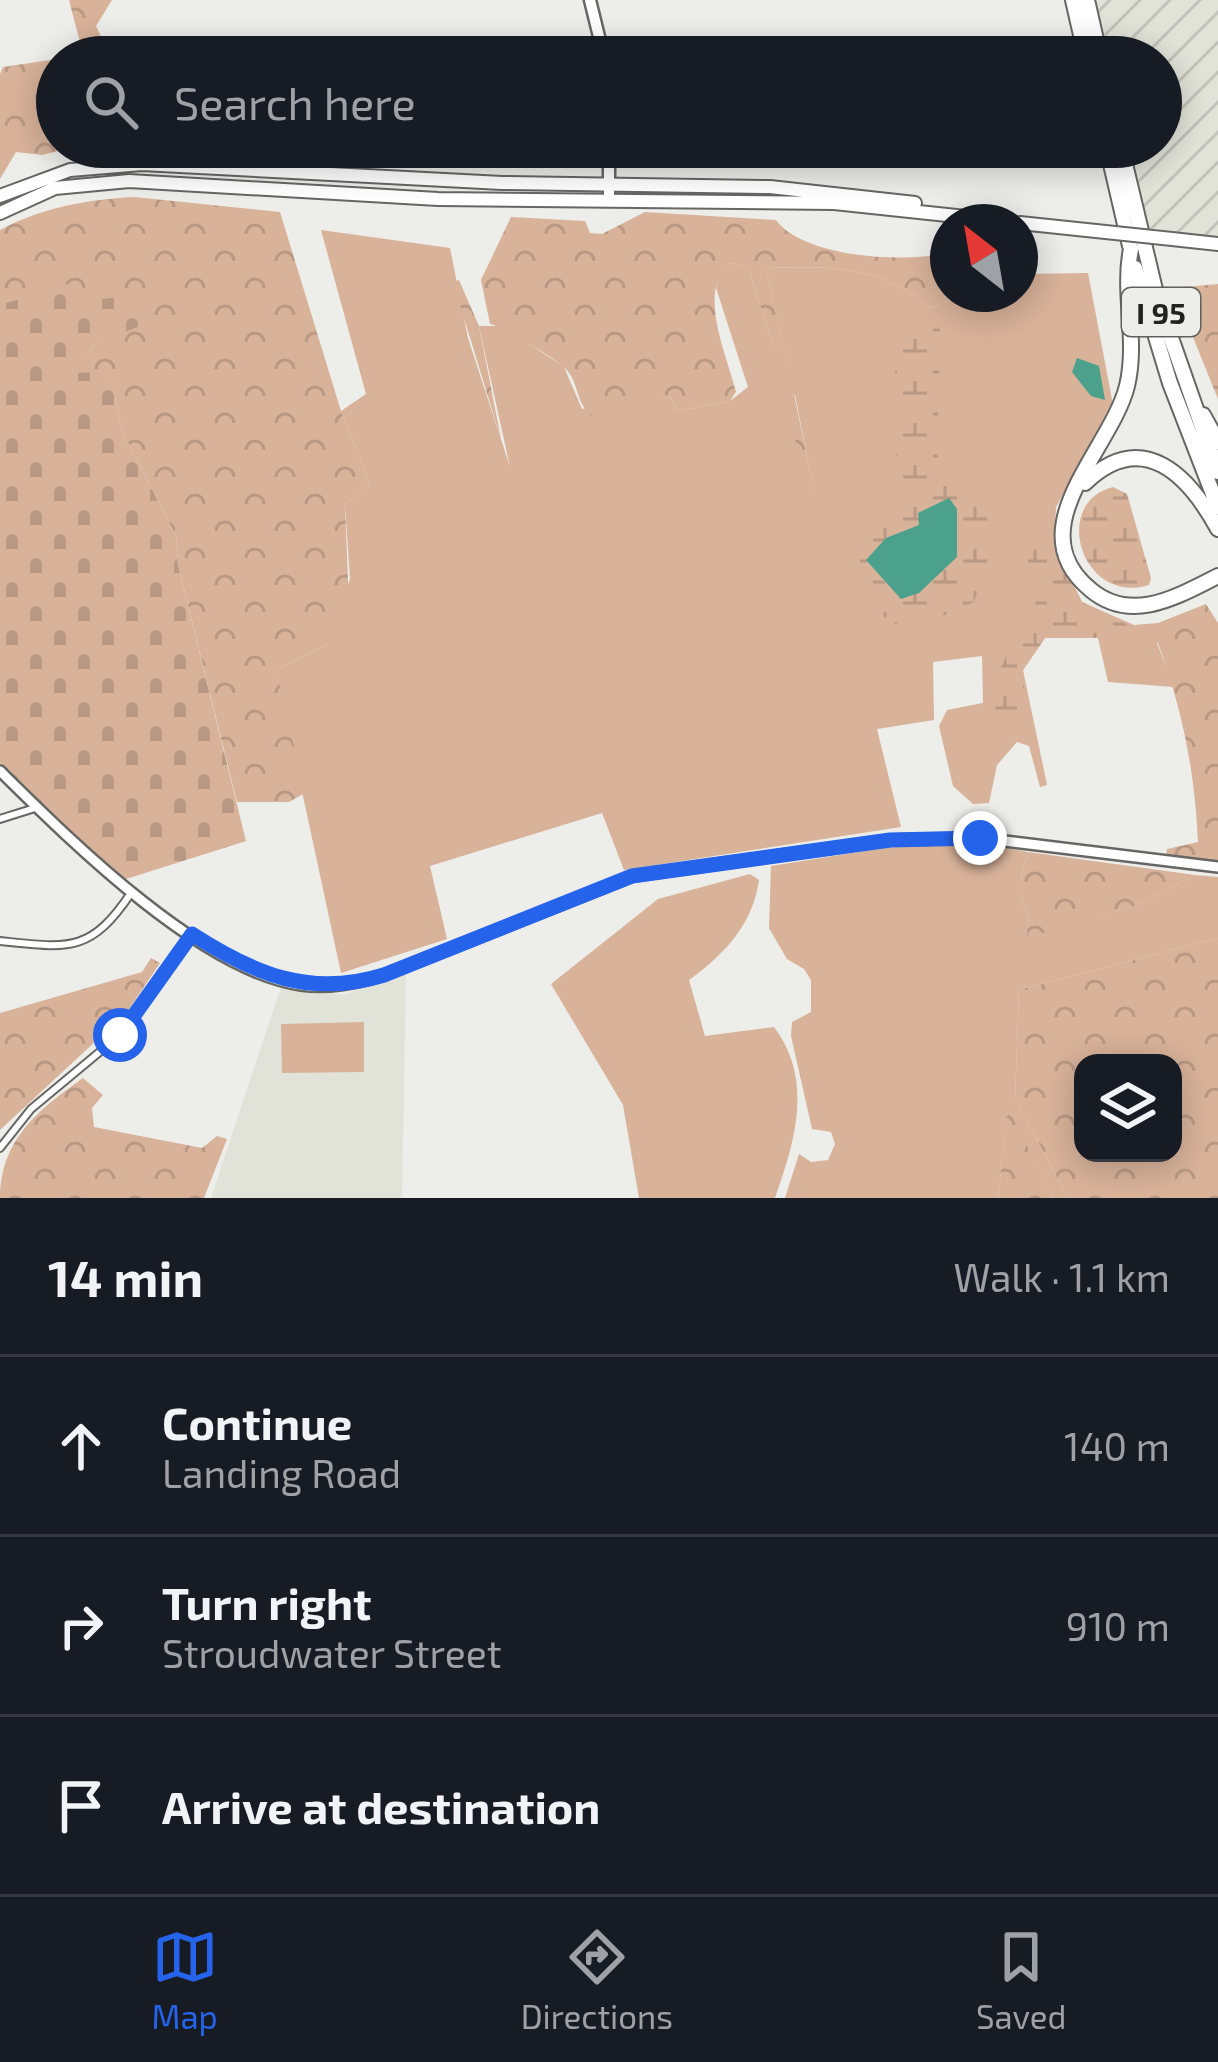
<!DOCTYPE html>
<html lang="en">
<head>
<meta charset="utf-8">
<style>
  :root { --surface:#171b24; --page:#20242c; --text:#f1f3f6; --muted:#9ea1a6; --line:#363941; --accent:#2563eb }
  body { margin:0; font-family:"Exo 2",sans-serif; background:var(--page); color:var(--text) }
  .controls { position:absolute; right:36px; bottom:36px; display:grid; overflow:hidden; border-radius:24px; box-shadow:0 6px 30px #0003 }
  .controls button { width:108px; height:108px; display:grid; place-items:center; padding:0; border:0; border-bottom:3px solid var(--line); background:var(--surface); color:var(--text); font:60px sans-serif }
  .compass { position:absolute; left:930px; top:204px; width:108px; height:108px; border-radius:50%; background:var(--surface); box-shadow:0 6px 30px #0003; rotate:329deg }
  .stop { position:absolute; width:36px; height:36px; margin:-27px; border:9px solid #2563eb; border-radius:50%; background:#fff }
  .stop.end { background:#2563eb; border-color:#fff; box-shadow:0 3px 12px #0008 }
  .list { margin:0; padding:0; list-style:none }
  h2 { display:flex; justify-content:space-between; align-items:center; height:156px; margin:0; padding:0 48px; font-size:51px }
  h2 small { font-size:39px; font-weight:400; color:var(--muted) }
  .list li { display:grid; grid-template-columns:78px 1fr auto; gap:36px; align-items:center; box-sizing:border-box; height:180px; padding:0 48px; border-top:3px solid var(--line) }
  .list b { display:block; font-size:45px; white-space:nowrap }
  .list p { margin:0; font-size:39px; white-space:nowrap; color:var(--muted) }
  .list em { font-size:39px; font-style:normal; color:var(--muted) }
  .icon { flex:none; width:66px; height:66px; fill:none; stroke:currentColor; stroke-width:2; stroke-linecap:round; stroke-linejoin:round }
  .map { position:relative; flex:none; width:1218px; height:1198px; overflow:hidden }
  .search { position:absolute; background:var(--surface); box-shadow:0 6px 30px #0003; left:36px; right:36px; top:36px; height:132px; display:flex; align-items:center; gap:30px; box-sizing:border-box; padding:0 42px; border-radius:66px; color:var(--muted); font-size:45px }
  .sheet { height:696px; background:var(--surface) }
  nav { display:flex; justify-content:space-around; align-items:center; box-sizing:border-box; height:168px; border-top:3px solid var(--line); background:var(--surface); font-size:33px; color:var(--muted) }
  nav a { display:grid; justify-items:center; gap:6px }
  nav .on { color:var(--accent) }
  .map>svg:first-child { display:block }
  .built { fill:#e1e3d8 }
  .industrial { fill:url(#industrial-furrows) }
  .grass { fill:#d8b299; fill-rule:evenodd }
  .forest { fill:url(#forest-crowns); fill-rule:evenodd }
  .wetland { fill:url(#wetland-marsh); fill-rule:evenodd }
  .cemetery { fill:url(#cemetery-stones) }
  .water { fill:#4ba18b }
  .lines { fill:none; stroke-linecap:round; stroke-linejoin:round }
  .minor-casing { stroke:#666663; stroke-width:10 }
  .secondary-casing { stroke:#666663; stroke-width:14 }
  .primary-casing { stroke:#666663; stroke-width:15 }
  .trunk-casing { stroke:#666663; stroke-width:16 }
  .motorway-casing { stroke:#666663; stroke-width:18 }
  .minor { stroke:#fff; stroke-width:6 }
  .secondary { stroke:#fff; stroke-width:9 }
  .primary { stroke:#fff; stroke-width:10 }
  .trunk { stroke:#fff; stroke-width:12 }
  .motorway { stroke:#fff; stroke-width:14 }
  .trunk-bridge-casing { stroke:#666663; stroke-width:16; stroke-linecap:butt }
  .trunk-bridge { stroke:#fff; stroke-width:12 }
  .route { stroke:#2563eb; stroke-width:15 }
  .labels { text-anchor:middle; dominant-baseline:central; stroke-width:9; stroke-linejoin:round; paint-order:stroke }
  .shield { fill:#ededea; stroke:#5f5f5d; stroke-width:3 }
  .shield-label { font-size:30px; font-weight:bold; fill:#222221 }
</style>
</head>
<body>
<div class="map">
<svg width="1218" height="1198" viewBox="0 0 1218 1198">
  <defs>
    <pattern id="industrial-furrows" width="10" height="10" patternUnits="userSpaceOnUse" patternTransform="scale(3)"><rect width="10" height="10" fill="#e1e3d8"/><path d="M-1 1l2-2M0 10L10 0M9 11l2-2" fill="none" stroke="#c1c2b9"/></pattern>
    <pattern id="forest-crowns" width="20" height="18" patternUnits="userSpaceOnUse" patternTransform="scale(3)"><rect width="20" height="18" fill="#d8b299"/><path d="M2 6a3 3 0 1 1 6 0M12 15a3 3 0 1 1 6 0" fill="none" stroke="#b99984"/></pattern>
    <pattern id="wetland-marsh" width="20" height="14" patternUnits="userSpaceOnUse" patternTransform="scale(3)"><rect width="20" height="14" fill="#d8b299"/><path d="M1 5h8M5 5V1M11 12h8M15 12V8" fill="none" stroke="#b99984"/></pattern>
    <pattern id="cemetery-stones" width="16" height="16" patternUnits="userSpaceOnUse" patternTransform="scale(3)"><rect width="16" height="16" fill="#d8b299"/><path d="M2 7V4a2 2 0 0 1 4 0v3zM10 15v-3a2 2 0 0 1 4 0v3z" fill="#b99984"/></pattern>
  </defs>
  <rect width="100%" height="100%" fill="#ededea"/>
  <path class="built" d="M 406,972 L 402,1198 L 211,1198 L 281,987 L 344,995 Z"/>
  <path class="industrial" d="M 1096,0 L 1218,0 L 1218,239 L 1149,228 L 1131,147 L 1161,147 L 1161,57 L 1110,57 Z"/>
  <path class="grass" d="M 321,230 L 450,248 L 468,338 L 510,467 L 479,326 L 503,326 L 564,367 L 582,409 L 661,393 L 671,398 L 677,411 L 730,401 L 748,387 L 716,288 L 719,272 L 729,263 L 748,267 L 773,346 L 788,368 L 766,268 C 827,266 882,265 930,308 L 963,294 L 1020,294 L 1020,274 L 1088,273 L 1113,405 L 1056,507 L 1054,546 L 1082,602 L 1134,625 L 1157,643 L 1174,687 L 1108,682 L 1098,638 L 1045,638 L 1023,670 L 1047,785 L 1040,787 L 1029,746 L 1017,742 L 997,765 L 989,803 L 973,804 L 953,786 L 939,726 L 947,710 L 983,703 L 982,656 L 933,662 L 934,720 L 877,729 L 901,827 L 624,870 L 602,813 L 430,866 L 447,939 L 341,973 L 276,670 L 326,645 L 350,579 L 345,505 L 370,484 L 341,411 L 366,394 ZM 793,395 L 795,395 L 816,502 L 785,405 Z
    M 978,843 L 1028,852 C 1021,874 1016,896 1029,916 L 1026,937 L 1137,905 L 1195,875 L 1218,877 L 1218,938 L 1019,990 L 1015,1099 L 1068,1198 L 1054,1198 L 1008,1110 L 998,1198 L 785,1198 L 799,1154 L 811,1162 L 828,1160 L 835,1144 L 831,1132 L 812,1129 L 791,1036 L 792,1022 L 811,1012 L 811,980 L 804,969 L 787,959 L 769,928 L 771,866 L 896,846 Z
    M 750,874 L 759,880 C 753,924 724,955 689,980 L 705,1036 L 774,1027 C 814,1080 795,1141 775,1198 L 639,1198 L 623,1105 L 551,984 L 658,899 Z
    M 364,1022 L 364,1072 L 282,1073 L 281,1024 Z"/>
  <path class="forest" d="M 69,0 L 112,0 L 96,26 L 111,57 L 69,57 L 83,54 Z
    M 57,59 L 57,147 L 74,147 L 42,155 L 16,152 L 0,179 L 0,74 L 3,67 Z
    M 134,197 L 280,212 L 341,411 L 370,484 L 345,505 L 349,604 L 326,645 L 276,670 L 305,793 L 289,802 L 237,802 L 178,565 L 176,536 L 122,431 L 110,372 L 76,374 L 93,345 L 153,319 L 82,301 L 0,305 L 0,230 C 44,207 85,200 134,197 Z
    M 645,212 L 776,220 C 804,258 904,263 948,253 L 948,294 L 963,294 L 930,308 C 882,265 827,266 766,268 L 789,371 L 773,346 L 748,267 L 729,263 C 697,292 727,355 736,392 L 730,401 L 677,411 L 671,398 L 661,393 L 648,398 L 646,407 L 593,417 C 575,404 580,383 565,368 C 553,357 504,327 490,324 L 481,280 L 511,217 L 585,221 L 590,233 L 602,234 Z
    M 459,280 L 479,326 L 501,439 L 453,282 Z
    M 1218,284 L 1218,399 L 1173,288 Z
    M 794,394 L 820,519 L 784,404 Z
    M 1206,604 L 1218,623 L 1218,862 L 1166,858 L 1167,849 L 1198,842 C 1195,771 1182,709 1158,643 L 1141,644 L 1145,634 L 1134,625 L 1158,623 Z
    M 1028,852 L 1195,875 L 1137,905 L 1026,938 L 1029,916 C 1016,896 1021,874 1028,852 Z
    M 1218,938 L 1218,1198 L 1068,1198 L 1015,1099 L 1019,990 ZM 1083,1063 L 1173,1063 L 1173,1153 L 1083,1153 Z
    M 151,958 L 160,963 L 127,1012 L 0,1130 L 0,1013 L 142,972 Z
    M 83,1078 L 103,1095 L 92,1108 L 94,1127 L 202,1148 L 217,1136 L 227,1139 L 204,1198 L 0,1198 C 0,1140 38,1110 83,1078 Z
    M 1008,1108 L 1054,1198 L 998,1198 Z"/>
  <path class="wetland" d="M 930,308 L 940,330 L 937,455 L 994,519 L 992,548 L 974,602 L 908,631 C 837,596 848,551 904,509 L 907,488 L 890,438 L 900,414 L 893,354 L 897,333 ZM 957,509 L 957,557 L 891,590 L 867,561 L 919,525 Z
    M 1113,487 L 1127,494 L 1151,578 L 1149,585 C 1082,606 1050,503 1113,487 Z
    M 1038,546 L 1054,546 L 1082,602 L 1145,634 L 1141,644 L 1119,652 L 1098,638 L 1045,638 L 1023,670 L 1025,700 L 1001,731 C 999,719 993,704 994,692 C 995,666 1029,620 1040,594 L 1027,558 Z"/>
  <path class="cemetery" d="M 68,284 L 82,301 L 132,296 L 154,320 L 93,345 L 77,373 L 110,371 L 122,431 L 176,536 L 178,565 L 246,841 L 123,880 L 0,763 L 0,305 Z"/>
  <path class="water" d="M 1077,358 L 1099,366 L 1105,400 L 1091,396 L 1072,372 Z
    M 949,498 L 957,509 L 957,557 L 919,593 L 901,599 L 866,560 L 886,538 L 919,525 L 918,513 Z"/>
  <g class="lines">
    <defs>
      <path id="minor" d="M 0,819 L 35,808
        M 0,941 C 68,948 90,954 131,893
        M 0,1148 L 31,1109 L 120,1035 L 192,934"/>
      <path id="secondary" d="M 0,771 C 70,840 201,971 301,985 C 329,989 357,983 384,975 L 633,876 L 890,840 L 980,838 L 1218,867"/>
      <path id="primary" d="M 590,0 L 604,57
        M 609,147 L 609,199"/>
      <path id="trunk" d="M 0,196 L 70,170 L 142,164 L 502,183 L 770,187 L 915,203
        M 0,213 L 55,188 L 129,181 L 438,199 L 834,203 L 1013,222
        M 1020,223 L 1096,231
        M 1172,239 L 1218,244"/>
      <path id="motorway" d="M 1073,0 L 1086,57
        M 1087,0 L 1100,57
        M 1107,147 L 1130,246
        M 1121,147 L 1157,298 L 1218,472
        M 1131,249 C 1122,293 1138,340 1127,386 C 1111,450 1016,529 1091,590 C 1132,624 1178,596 1218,576
        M 1135,268 L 1170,383 L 1218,507
        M 1203,415 L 1218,442
        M 1085,483 C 1143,427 1189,476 1218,529"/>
    </defs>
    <use href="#minor" class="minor-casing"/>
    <use href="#secondary" class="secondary-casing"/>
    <use href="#primary" class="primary-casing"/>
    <use href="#trunk" class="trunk-casing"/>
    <use href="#motorway" class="motorway-casing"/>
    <use href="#minor" class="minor"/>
    <use href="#secondary" class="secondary"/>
    <use href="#primary" class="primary"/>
    <use href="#trunk" class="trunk"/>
    <use href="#motorway" class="motorway"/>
    <defs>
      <path id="trunk-bridge" d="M 1096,231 L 1172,239"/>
    </defs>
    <use href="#trunk-bridge" class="trunk-bridge-casing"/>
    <use href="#trunk-bridge" class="trunk-bridge"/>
  </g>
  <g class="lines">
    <path class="route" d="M 120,1035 L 192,934 C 254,974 310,998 384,975 L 632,876 L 890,840 L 980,838"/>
  </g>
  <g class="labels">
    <rect class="shield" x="1122" y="288" width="78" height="48" rx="9"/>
    <g class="shield-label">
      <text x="1161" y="312">I 95</text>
    </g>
  </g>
</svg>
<div class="controls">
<button><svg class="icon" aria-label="layers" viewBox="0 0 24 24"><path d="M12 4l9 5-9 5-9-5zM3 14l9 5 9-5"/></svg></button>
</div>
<svg class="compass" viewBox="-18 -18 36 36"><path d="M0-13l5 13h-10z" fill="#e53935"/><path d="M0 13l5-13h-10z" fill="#9ea1a6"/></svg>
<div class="stop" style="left:120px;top:1035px"></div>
<div class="stop end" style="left:980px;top:838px"></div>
<div class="search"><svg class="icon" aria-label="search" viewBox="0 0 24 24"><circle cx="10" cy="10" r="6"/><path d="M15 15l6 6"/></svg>Search here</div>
</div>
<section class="sheet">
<h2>14 min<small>Walk · 1.1 km</small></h2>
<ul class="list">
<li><svg class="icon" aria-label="ahead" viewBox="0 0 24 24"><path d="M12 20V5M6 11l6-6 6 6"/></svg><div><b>Continue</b><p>Landing Road</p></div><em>140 m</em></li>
<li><svg class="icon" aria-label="right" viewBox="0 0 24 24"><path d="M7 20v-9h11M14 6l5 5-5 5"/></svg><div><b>Turn right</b><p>Stroudwater Street</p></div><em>910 m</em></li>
<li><svg class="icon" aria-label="arrive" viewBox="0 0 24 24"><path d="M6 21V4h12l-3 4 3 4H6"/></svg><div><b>Arrive at destination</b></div></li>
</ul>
</section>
<nav>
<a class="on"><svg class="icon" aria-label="map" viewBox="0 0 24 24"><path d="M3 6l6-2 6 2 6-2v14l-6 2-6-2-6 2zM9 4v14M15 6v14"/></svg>Map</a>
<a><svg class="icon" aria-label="directions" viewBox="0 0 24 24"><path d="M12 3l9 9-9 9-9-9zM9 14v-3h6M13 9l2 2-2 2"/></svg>Directions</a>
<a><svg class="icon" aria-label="saved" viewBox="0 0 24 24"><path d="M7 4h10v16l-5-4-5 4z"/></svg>Saved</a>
</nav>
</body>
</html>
